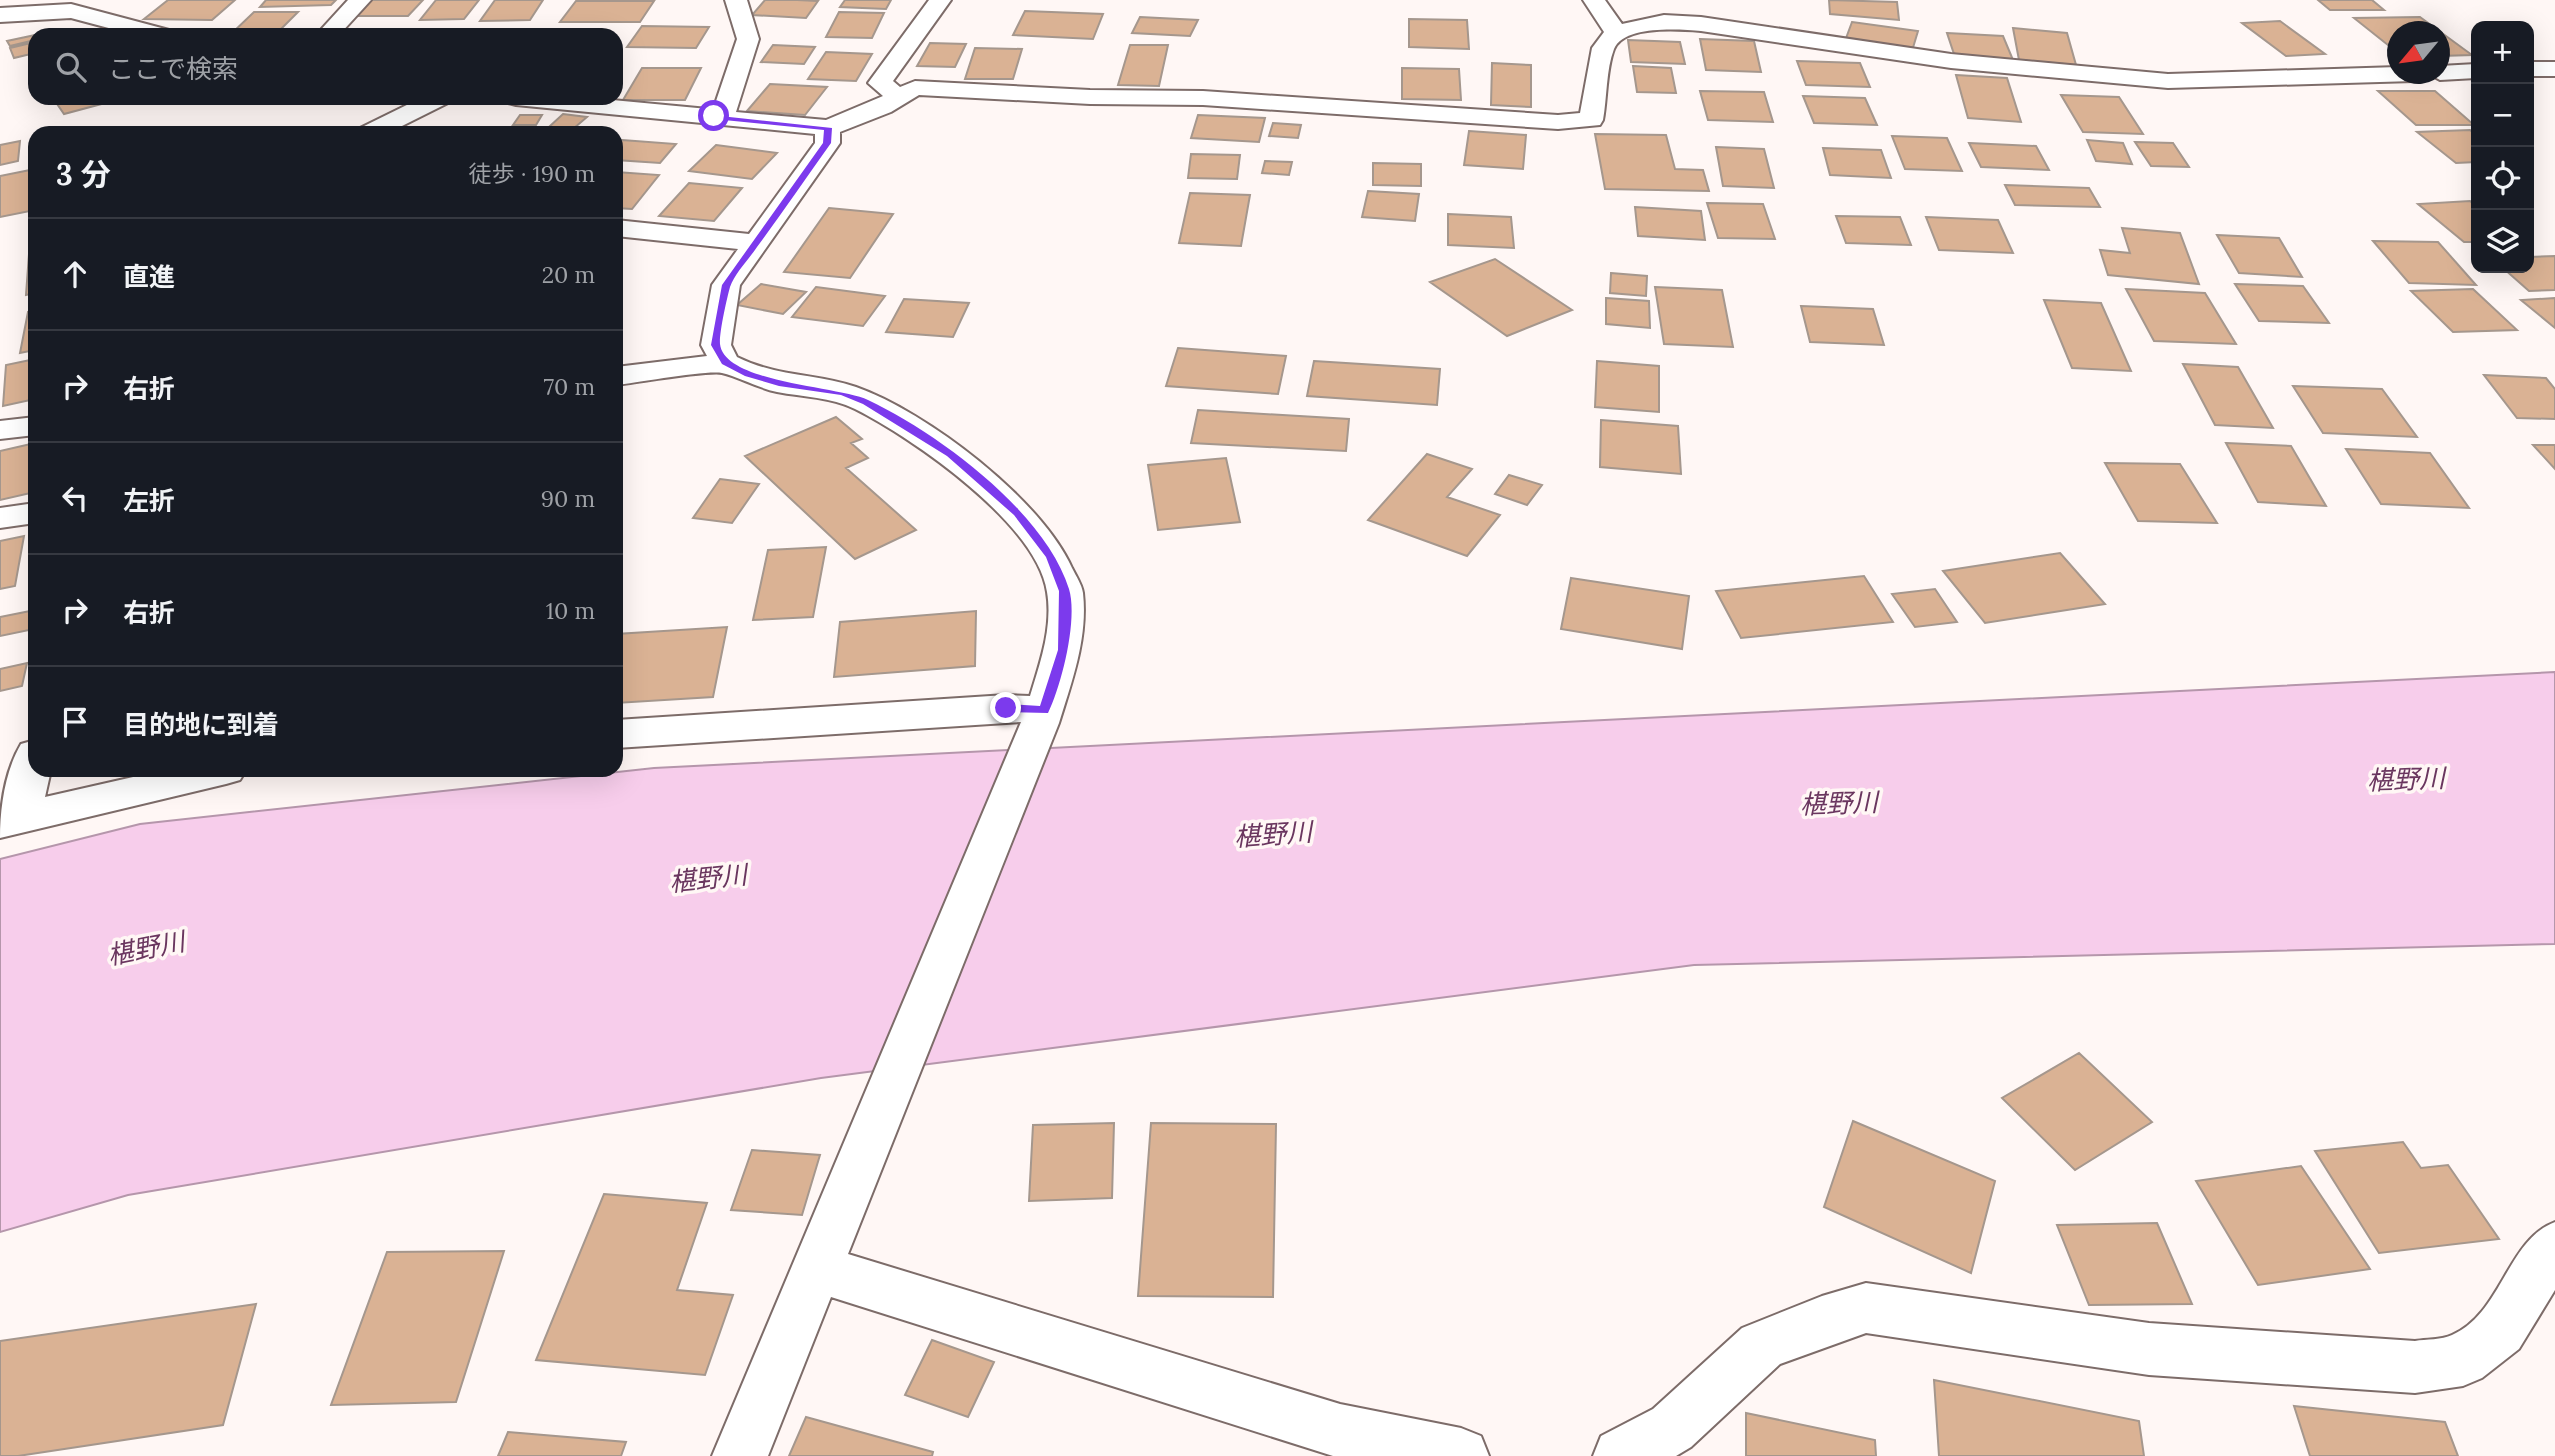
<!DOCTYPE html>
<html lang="ja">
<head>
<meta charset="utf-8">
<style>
  :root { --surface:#171b24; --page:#20242c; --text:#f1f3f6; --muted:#9ea1a6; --line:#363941 }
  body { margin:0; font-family:Lora,"Noto Sans JP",serif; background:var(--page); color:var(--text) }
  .controls { position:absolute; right:21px; top:21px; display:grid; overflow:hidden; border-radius:14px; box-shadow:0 7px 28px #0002 }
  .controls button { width:63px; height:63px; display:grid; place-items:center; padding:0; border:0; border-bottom:2px solid var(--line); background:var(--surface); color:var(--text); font:35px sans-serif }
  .compass { position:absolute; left:2387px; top:21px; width:63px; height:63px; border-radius:50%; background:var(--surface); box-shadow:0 7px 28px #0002; rotate:241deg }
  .stop { position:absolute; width:21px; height:21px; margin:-16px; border:5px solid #7c3aed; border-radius:50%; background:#fff }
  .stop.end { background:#7c3aed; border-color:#fff; box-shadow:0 2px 7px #0008 }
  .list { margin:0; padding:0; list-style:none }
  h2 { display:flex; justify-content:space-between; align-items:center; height:91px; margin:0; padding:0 28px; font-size:30px }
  h2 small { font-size:23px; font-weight:400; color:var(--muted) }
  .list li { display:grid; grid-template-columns:46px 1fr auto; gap:21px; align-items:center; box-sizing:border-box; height:112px; padding:0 28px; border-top:2px solid var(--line) }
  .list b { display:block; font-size:26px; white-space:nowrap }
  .list em { font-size:23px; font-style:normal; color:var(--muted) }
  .icon { flex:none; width:38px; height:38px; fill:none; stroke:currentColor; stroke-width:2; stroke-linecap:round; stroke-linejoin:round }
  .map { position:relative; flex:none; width:2555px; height:1456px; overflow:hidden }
  .search { position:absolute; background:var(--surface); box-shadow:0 7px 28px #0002; left:28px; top:28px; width:595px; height:77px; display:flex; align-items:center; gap:18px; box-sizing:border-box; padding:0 24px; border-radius:21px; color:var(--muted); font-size:26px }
  .panel { position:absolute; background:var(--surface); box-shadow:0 7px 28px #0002; left:28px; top:126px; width:595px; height:651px; border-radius:21px }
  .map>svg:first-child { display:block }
  .water { fill:#f7cdeb; stroke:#b596ab; stroke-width:2 }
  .building { fill:#dab294; stroke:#a5978d; stroke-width:2 }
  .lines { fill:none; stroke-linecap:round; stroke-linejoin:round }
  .minor-casing { stroke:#7d6c69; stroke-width:4 }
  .minor { fill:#fff; fill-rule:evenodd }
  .route { fill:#7c3aed }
  .labels { text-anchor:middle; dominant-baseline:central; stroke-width:7; stroke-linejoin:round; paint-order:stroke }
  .water-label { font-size:26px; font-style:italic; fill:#6a365f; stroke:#fff7f5 }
</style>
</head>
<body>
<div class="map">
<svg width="2555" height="1456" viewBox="0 0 2555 1456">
  <rect width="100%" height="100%" fill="#fff7f5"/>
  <path class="water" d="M 2555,672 L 2555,944 L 1694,965 L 821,1078 L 128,1195 L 0,1232 L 0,859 L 140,824 L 654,768 Z"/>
  <path class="building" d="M 168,0 L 235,0 L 212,20 L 144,19 Z
    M 266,0 L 336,0 L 331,5 L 260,7 Z
    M 370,0 L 423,0 L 408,16 L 355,16 Z
    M 436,0 L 479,0 L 464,19 L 420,20 Z
    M 495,0 L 543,0 L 530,20 L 480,21 Z
    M 765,0 L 797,0 L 818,1 L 806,18 L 752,15 Z
    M 845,0 L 891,0 L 886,9 L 840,7 Z
    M 1829,0 L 1897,2 L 1899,20 L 1830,14 Z
    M 2318,0 L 2372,0 L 2384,10 L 2330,10 Z
    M 576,1 L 654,1 L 640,22 L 560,22 Z
    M 1025,11 L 1103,14 L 1093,39 L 1013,35 Z
    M 254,12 L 298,12 L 275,35 L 230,35 Z
    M 839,12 L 884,13 L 872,38 L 826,37 Z
    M 1140,17 L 1198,20 L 1190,36 L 1132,33 Z
    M 2420,17 L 2472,55 L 2440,56 L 2440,32 L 2398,32 L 2398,53 L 2354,18 Z
    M 1409,19 L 1467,20 L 1469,49 L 1409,47 Z
    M 2280,21 L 2325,54 L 2286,56 L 2242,23 Z
    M 1852,22 L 1918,31 L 1912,51 L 1845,41 Z
    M 642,26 L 709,27 L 696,48 L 627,47 Z
    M 2013,28 L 2067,33 L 2076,65 L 2019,60 Z
    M 348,29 L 411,30 L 406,35 L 343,35 Z
    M 483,32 L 481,35 L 425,35 L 427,33 Z
    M 1947,33 L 2003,36 L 2013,60 L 1955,57 Z
    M 35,35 L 35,40 L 10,46 L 7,41 Z
    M 1700,39 L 1754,41 L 1761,72 L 1706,70 Z
    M 1628,40 L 1680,42 L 1685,64 L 1631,62 Z
    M 35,42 L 35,53 L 14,58 L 10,48 Z
    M 930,43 L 966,44 L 955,67 L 917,66 Z
    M 773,45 L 815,47 L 804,64 L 761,62 Z
    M 1130,45 L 1168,45 L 1159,86 L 1118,85 Z
    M 975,48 L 1022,49 L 1013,79 L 965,79 Z
    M 826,52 L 872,54 L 856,81 L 808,79 Z
    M 1797,61 L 1860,63 L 1870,87 L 1806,85 Z
    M 1492,63 L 1531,65 L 1531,107 L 1491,105 Z
    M 1633,66 L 1671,68 L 1676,93 L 1637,92 Z
    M 642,68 L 701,68 L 685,100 L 623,100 Z
    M 1402,68 L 1459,69 L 1461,100 L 1402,99 Z
    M 1956,75 L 2007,78 L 2021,122 L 1968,118 Z
    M 770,84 L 827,87 L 805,115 L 747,111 Z
    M 1700,91 L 1764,92 L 1773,122 L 1708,120 Z
    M 2378,91 L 2435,91 L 2474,125 L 2416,125 Z
    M 2061,95 L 2119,97 L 2143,134 L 2083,132 Z
    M 1803,96 L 1865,98 L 1877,125 L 1814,123 Z
    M 53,98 L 124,98 L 64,114 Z
    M 563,114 L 587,117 L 573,129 L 549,127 Z
    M 520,115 L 542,115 L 536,125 L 513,125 Z
    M 1198,115 L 1265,118 L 1259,142 L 1191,138 Z
    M 1273,123 L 1301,125 L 1298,138 L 1269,136 Z
    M 396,126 L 440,130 L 388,133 Z
    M 474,127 L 529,132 L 466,133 Z
    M 2470,130 L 2476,135 L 2476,162 L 2456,163 L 2417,132 Z
    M 1469,131 L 1526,135 L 1523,169 L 1464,165 Z
    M 1595,134 L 1666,135 L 1675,169 L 1703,170 L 1709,191 L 1605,189 Z
    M 1892,136 L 1947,138 L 1962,171 L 1905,169 Z
    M 622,140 L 676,144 L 660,163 L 616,160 L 616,147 Z
    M 2087,140 L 2123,143 L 2132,164 L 2096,161 Z
    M 20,141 L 18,161 L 0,165 L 0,145 Z
    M 2135,142 L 2173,143 L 2189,167 L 2151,166 Z
    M 1969,143 L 2036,146 L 2049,170 L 1981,167 Z
    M 716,145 L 777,153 L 752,179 L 689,171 Z
    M 1716,147 L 1764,149 L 1774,188 L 1723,186 Z
    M 1823,148 L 1881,150 L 1891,178 L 1830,175 Z
    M 1191,154 L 1240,155 L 1237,179 L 1188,178 Z
    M 1265,161 L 1292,162 L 1289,175 L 1262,173 Z
    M 1373,163 L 1421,164 L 1421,186 L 1373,185 Z
    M 35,169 L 35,210 L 0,217 L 0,176 Z
    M 616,172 L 659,175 L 632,209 L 616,208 Z
    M 689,183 L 742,188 L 714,221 L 659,216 Z
    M 2005,185 L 2089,188 L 2100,207 L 2015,205 Z
    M 1368,191 L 1419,194 L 1415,221 L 1362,217 Z
    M 1190,193 L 1250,195 L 1241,246 L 1179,243 Z
    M 2470,201 L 2476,206 L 2476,242 L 2464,242 L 2418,204 Z
    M 1707,203 L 1763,204 L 1775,239 L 1718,238 Z
    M 1635,207 L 1701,211 L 1705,240 L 1638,236 Z
    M 829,208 L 893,214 L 850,278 L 784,272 Z
    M 1448,214 L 1511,217 L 1514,248 L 1448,245 Z
    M 1836,216 L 1900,217 L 1911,245 L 1846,243 Z
    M 1926,217 L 1998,220 L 2013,253 L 1939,250 Z
    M 2122,228 L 2180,233 L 2199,284 L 2108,275 L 2100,250 L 2130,253 Z
    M 2217,235 L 2279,238 L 2302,277 L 2239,273 Z
    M 2373,241 L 2438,242 L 2476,285 L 2409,283 Z
    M 35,252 L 35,293 L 26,295 L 29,254 Z
    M 2555,256 L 2555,290 L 2529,291 L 2503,268 L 2529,268 L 2529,257 Z
    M 1495,259 L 1572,310 L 1507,336 L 1430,282 Z
    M 1611,273 L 1647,276 L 1646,296 L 1610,293 Z
    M 761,284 L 806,292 L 783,314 L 737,305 Z
    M 2235,284 L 2303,286 L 2329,323 L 2259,321 Z
    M 816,287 L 885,296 L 863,326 L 792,317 Z
    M 1655,287 L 1722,290 L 1733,347 L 1664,344 Z
    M 2126,289 L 2205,293 L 2236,344 L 2154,341 Z
    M 2473,289 L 2517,330 L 2453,332 L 2411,291 Z
    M 1606,298 L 1649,301 L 1650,328 L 1606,324 Z
    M 2555,298 L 2555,328 L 2521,300 Z
    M 904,299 L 969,303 L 953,337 L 886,332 Z
    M 2044,300 L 2101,303 L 2131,371 L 2072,368 Z
    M 1801,306 L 1873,309 L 1884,345 L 1810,342 Z
    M 35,311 L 35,350 L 20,353 L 28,312 Z
    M 1178,348 L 1286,356 L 1278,394 L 1166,386 Z
    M 35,359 L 35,399 L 3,406 L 6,365 Z
    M 1314,361 L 1440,369 L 1437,405 L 1307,396 Z
    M 1597,361 L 1659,366 L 1659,412 L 1595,407 Z
    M 2183,364 L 2238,367 L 2273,428 L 2215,425 Z
    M 2484,375 L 2546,378 L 2555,389 L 2555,419 L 2517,418 Z
    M 2293,386 L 2382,389 L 2417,437 L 2323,433 Z
    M 1198,410 L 1349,419 L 1346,451 L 1191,443 Z
    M 836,417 L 862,439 L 851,443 L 868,458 L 846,468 L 916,530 L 855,559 L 745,456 Z
    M 1601,420 L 1678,426 L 1681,474 L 1600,467 Z
    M 35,443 L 35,492 L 0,500 L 0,451 Z
    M 2226,443 L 2291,446 L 2326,506 L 2258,502 Z
    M 2533,445 L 2555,445 L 2555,469 Z
    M 2346,449 L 2430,453 L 2469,508 L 2381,504 Z
    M 1427,454 L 1472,469 L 1447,497 L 1500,515 L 1467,556 L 1368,520 Z
    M 1226,458 L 1240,522 L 1158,530 L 1148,465 Z
    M 2105,463 L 2180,464 L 2217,523 L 2138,521 Z
    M 1509,475 L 1542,485 L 1527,505 L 1495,494 Z
    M 720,479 L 759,484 L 732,523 L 693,518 Z
    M 24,536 L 15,586 L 0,589 L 0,541 Z
    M 826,547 L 813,617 L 753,620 L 768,550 Z
    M 2060,553 L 2105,604 L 1985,623 L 1943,571 Z
    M 1864,576 L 1893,622 L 1741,638 L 1716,591 Z
    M 1571,578 L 1689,596 L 1682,649 L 1561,629 Z
    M 1935,589 L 1957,622 L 1915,627 L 1892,594 Z
    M 35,610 L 34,629 L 0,636 L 0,617 Z
    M 976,611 L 975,666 L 834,677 L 840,622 Z
    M 727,627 L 713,697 L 616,703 L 616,634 Z
    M 27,663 L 22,686 L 0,691 L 0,669 Z
    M 2079,1053 L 2152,1122 L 2075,1170 L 2002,1098 Z
    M 1853,1121 L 1995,1181 L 1971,1273 L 1824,1207 Z
    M 1114,1123 L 1112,1198 L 1029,1201 L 1033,1125 Z
    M 1151,1123 L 1276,1124 L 1273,1297 L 1138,1296 Z
    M 2403,1142 L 2421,1168 L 2448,1165 L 2499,1239 L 2379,1253 L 2315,1151 Z
    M 752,1150 L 820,1155 L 802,1215 L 731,1210 Z
    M 2301,1166 L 2370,1269 L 2258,1285 L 2196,1181 Z
    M 604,1194 L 707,1203 L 677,1290 L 733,1295 L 705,1375 L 536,1360 Z
    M 2157,1223 L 2192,1304 L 2089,1305 L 2057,1225 Z
    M 504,1251 L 456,1402 L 331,1405 L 387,1252 Z
    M 256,1304 L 223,1425 L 18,1456 L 0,1456 L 0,1341 Z
    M 932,1340 L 994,1362 L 968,1417 L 905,1395 Z
    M 1934,1380 L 2139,1421 L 2144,1456 L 1939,1456 Z
    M 2294,1406 L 2445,1422 L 2458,1456 L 2310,1456 Z
    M 1746,1413 L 1875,1440 L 1876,1456 L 1746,1456 Z
    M 806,1417 L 933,1452 L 932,1456 L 789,1456 Z
    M 508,1432 L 626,1442 L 621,1456 L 498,1456 Z"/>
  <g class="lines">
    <defs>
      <path id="minor" d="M 348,0 L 371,0 L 339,35 L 316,35 Z
        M 725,0 L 747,0 L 759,39 L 736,112 L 826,120 L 883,96 L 868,83 L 929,0 L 951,0 L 893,81 L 900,87 L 915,81 L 1090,90 L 1203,91 L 1558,115 L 1580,113 L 1592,48 L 1604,32 L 1583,0 L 1605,0 L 1622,24 L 1664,15 L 1701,17 L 1951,54 L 2168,74 L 2398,67 L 2398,74 L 2426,74 L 2422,79 L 2414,81 L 2168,88 L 1951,68 L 1701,31 C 1679,29 1624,25 1614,49 C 1606,69 1607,99 1603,120 L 1600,125 L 1558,129 L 1203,105 L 1090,104 L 919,95 L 891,112 L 840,132 L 840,143 L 740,285 L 731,345 L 737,357 C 780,378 815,373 856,387 C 927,412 1041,499 1072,568 C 1076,576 1082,585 1083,593 C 1088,638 1072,681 1059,723 L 848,1254 L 1340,1404 L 1461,1428 L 1481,1436 L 1489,1456 L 1333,1456 L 831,1297 L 768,1456 L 712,1456 L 1021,722 L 616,748 L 616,720 L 1006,695 L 1030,696 C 1040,663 1053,627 1047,592 C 1037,524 913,438 855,409 C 831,397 803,397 777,392 C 758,388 739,377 722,373 C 706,370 636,383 616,385 L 616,367 L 707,356 L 701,345 L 712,285 L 738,249 L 616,236 L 616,220 L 749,234 L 815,143 L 815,134 L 516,105 L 508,103 L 504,98 L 591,98 L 708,109 L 715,104 L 737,39 Z
        M 71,4 L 169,30 L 172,35 L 135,35 L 71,18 L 0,22 L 0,8 Z
        M 2529,62 L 2555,62 L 2555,76 L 2529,76 Z
        M 2476,64 L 2476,78 L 2440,80 L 2429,74 L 2440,74 L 2440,66 Z
        M 421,98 L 452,98 L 448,103 L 388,133 L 357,133 L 360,128 Z
        M 35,417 L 35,435 L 0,439 L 0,421 Z
        M 35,503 L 35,523 L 0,528 L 0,508 Z
        M 35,740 L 35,770 L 51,770 L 45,797 L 164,770 L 246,770 L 240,780 L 226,784 L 0,838 C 0,808 5,771 21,744 Z
        M 2555,1222 L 2555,1290 L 2519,1349 L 2482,1378 L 2463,1386 L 2415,1393 L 2149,1375 L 1866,1333 L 1780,1364 L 1691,1447 L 1676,1456 L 1593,1456 L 1601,1436 L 1653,1409 L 1742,1328 L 1822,1296 L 1866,1283 L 2149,1323 L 2415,1341 C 2426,1339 2442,1340 2452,1335 C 2502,1313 2507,1240 2555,1222 Z"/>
    </defs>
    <use href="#minor" class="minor-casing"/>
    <use href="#minor" class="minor"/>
  </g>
  <path class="route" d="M 711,115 L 832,128 L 831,143 C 806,178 782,213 757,247 C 749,259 735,273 730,287 C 727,298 719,333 720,344 C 724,383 838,386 868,400 C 938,433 1045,512 1069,589 C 1078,619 1062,684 1048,713 L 1006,712 L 1000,708 L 1006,704 L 1040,706 L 1058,650 L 1059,591 L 1046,557 L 1014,515 L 947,456 L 863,404 L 841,395 L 779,386 L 745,376 L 722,364 L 711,345 L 722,285 L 823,143 L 824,130 L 714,119 Z"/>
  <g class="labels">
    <g class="water-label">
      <text transform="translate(2406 779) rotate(-2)">椹野川</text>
      <text transform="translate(1839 803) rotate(-2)">椹野川</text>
      <text transform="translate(1273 834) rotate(-4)">椹野川</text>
      <text transform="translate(708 878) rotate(-6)">椹野川</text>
      <text transform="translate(146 948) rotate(-11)">椹野川</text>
    </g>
  </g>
</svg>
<div class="controls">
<button>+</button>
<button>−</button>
<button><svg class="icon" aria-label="locate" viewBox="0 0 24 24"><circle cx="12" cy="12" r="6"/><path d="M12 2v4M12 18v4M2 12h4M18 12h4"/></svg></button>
<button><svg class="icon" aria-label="layers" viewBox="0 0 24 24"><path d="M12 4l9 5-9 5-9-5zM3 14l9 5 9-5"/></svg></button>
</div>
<svg class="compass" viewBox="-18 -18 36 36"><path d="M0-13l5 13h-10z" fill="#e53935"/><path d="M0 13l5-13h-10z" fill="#9ea1a6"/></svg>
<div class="stop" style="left:714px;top:116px"></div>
<div class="stop end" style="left:1006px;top:708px"></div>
<div class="search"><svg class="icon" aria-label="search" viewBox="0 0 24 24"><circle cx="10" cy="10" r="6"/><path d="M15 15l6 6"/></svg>ここで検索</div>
<section class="panel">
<h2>3 分<small>徒歩 · 190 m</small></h2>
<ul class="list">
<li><svg class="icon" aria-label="ahead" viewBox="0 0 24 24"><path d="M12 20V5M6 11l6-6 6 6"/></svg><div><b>直進</b></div><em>20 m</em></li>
<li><svg class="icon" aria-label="right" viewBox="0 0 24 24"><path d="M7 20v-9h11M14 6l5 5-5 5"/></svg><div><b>右折</b></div><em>70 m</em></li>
<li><svg class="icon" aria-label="left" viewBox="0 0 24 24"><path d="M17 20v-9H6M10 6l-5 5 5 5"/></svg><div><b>左折</b></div><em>90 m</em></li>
<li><svg class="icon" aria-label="right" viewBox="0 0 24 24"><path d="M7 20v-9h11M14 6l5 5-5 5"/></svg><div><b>右折</b></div><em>10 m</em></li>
<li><svg class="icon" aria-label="arrive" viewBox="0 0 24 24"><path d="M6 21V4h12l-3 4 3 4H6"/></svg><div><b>目的地に到着</b></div></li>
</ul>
</section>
</div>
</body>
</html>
